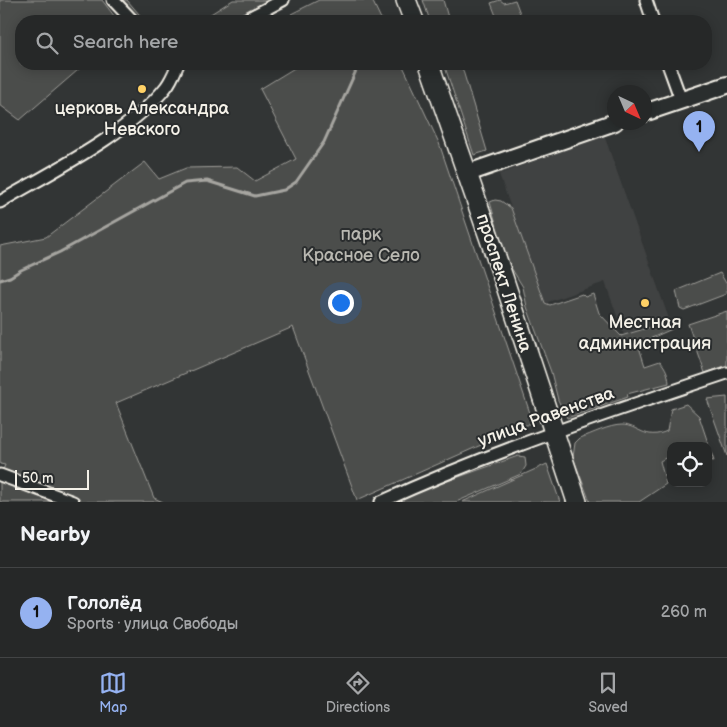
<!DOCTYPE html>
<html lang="en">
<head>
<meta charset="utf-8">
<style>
  :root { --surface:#262828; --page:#323434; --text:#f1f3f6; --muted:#a4a6a8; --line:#424445; --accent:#95b2f1 }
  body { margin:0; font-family:"Balsamiq Sans",sans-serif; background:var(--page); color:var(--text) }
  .controls { position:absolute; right:15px; bottom:15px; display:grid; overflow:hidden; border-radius:10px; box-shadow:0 2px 12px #0003 }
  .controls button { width:45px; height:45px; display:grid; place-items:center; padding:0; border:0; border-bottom:1px solid var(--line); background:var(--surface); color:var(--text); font:25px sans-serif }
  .compass { position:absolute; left:607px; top:85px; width:45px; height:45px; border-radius:50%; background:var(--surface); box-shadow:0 2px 12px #0003; rotate:136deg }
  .scale { position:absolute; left:15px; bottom:12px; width:74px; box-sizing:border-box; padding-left:5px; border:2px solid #f4f1e8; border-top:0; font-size:14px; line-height:18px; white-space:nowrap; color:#f4f1e8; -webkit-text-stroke:4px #2a2d2e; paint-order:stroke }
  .you { position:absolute; left:340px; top:302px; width:18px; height:18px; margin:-12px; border:4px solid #fff; border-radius:50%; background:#1a73e8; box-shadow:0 0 0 8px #1a73e833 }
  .badge { display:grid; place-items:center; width:32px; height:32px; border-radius:50%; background:var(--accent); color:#111; font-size:16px; font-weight:700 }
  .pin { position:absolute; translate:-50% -41px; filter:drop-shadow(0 1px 2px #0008) }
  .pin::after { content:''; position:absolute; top:26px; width:18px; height:15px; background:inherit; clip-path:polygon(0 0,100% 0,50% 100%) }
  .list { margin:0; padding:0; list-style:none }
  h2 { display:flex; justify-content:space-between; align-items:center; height:65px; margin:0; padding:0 20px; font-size:21px }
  h2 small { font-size:16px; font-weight:400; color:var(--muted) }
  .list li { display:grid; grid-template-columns:32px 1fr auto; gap:15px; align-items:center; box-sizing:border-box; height:90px; padding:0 20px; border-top:1px solid var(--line) }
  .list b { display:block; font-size:19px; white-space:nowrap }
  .list p { margin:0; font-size:16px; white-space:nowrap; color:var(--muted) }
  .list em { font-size:16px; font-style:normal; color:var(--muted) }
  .icon { flex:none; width:28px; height:28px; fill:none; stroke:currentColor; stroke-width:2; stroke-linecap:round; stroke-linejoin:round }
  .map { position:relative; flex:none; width:727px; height:502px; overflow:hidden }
  .search { position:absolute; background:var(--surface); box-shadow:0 2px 12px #0003; left:15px; right:15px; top:15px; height:55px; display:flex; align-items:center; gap:12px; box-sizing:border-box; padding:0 18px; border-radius:20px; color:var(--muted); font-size:19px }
  .sheet { height:155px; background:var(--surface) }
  nav { display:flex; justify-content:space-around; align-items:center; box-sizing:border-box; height:70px; border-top:1px solid var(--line); background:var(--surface); font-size:14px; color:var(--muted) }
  nav a { display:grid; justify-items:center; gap:2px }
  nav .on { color:var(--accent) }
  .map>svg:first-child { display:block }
  .built { fill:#404242 }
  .green { fill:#4b4d4c; stroke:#a09f9a }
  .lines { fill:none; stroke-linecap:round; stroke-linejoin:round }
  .stream { stroke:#a6a5a0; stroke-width:3 }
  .minor-casing { stroke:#f4f1e8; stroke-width:15 }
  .secondary-casing { stroke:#f4f1e8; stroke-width:20 }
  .primary-casing { stroke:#f4f1e8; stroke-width:22 }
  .minor { stroke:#2a2d2e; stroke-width:11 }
  .secondary { stroke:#2a2d2e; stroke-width:16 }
  .primary { stroke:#2a2d2e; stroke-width:19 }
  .poi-dot { fill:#ffd166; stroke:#2a2d2e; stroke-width:2 }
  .labels { text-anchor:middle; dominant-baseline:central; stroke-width:4; stroke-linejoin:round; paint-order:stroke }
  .poi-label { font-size:18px; fill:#f4f1e8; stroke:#2a2d2e }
  .park-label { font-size:18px; fill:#b9b8b1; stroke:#2a2d2e }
  .street-label { font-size:18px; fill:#f4f1e8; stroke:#2a2d2e }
</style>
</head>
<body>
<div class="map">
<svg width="727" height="502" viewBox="0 0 727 502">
  <rect width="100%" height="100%" fill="#323535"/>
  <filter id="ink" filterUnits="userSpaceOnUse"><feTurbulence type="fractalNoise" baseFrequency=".02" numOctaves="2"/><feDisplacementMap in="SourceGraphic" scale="10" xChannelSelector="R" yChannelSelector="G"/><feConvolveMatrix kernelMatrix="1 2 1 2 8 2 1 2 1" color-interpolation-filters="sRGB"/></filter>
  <g filter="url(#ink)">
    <path class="built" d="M 604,135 L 669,319 L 624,335 L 605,282 L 545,303 L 499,174 Z"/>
    <path class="green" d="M 0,0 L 102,0 L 118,21 L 21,21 L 21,64 L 85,64 L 20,120 L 0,105 Z
      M 117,0 L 127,0 L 145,21 L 136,21 Z
      M 233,0 L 276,0 L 239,21 L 193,21 L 209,15 Z
      M 319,0 L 372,0 L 382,21 L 295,21 L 291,14 Z
      M 423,0 L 443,0 L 449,21 L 430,21 Z
      M 500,0 L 504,3 L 515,0 L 521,16 L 509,21 L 498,21 L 491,3 Z
      M 301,64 L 402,64 L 439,143 L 533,422 L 357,500 L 293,327 L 116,403 L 154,498 L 163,502 L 0,502 L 0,477 L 5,465 L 0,464 L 0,246 L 46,237 L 145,162 L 159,179 L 186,168 L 237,167 L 255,181 L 296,159 L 260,89 Z
      M 444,64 L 461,64 L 487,151 L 474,155 Z
      M 495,200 L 501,201 L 511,208 L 545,303 L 550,305 L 582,294 L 585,297 L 593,294 L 599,313 L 621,336 L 664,323 L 671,325 L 672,329 L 638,344 L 645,366 L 660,361 C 666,368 668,373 669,383 L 627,394 L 628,397 L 567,418 L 558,400 L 551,372 L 527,307 L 523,287 L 510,266 L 501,241 L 490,202 Z
      M 720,273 L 727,285 L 726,294 L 684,310 L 680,308 L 676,291 Z
      M 727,311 L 727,365 L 705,373 L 688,324 Z
      M 727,397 L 727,456 L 707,399 Z
      M 686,404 L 699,416 L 714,461 L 708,460 L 708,446 L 671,446 L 671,455 L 660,461 L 666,484 L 639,502 L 590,502 L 573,457 L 575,443 L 580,438 C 592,434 609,425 622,425 C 638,425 645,441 667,431 L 671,409 Z
      M 518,456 L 525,457 L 526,466 L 521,474 L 456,502 L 397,502 L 425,489 Z
      M 547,464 L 560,502 L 462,502 Z"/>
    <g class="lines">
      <path class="stream" d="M 0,280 L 10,277 L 21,270 L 60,252 L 185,183 L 207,181 L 255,196 L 284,190 L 296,182 L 324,142 L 359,64"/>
      <defs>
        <path id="minor" d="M 113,0 L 133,21
          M 646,0 L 653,21
          M 243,21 L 283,0
          M 668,64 L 681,100
          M 0,202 C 51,172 130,133 166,87 C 171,81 175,71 178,64
          M 0,475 L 73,502
          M 381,502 C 493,451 610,412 727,373"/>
        <path id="secondary" d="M 644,113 L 727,85
          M 468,173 L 615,122"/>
        <path id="primary" d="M 406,0 L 414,21
          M 429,64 L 503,277 L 577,502"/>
      </defs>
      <use href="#minor" class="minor-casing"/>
      <use href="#secondary" class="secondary-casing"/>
      <use href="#primary" class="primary-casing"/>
      <use href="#minor" class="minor"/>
      <use href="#secondary" class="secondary"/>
      <use href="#primary" class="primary"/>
    </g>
  </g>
  <g class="poi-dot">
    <circle cx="142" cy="89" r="5"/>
    <circle cx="645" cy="303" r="5"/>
  </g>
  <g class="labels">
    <g class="poi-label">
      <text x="142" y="108">церковь Александра<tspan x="142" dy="21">Невского</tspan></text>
      <text x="645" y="322">Местная<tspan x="645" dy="21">администрация</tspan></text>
    </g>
    <g class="park-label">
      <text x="361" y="234">парк<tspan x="361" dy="21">Красное Село</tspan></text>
    </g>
    <g class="street-label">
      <text transform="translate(504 283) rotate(72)">проспект Ленина</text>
      <text transform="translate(546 417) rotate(-20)">улица Равенства</text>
    </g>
  </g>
</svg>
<div class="controls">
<button><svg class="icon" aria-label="locate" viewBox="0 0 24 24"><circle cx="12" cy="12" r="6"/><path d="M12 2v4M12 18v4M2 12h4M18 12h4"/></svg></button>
</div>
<svg class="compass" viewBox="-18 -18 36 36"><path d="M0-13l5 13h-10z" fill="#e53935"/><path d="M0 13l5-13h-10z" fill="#a4a6a8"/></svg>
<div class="scale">50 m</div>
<div class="you"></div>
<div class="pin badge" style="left:699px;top:152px">1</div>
<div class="search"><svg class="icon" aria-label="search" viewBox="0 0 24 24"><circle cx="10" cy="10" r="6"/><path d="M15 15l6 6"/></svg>Search here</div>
</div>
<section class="sheet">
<h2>Nearby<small></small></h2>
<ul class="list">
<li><span class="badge">1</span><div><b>Гололёд</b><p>Sports · улица Свободы</p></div><em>260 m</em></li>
</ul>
</section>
<nav>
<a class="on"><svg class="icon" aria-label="map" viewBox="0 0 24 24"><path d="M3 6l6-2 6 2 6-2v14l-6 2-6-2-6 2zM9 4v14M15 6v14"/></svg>Map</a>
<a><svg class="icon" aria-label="directions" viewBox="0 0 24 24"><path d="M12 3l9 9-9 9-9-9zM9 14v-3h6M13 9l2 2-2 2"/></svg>Directions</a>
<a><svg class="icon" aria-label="saved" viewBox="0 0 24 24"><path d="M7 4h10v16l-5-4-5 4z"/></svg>Saved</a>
</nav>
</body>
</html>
